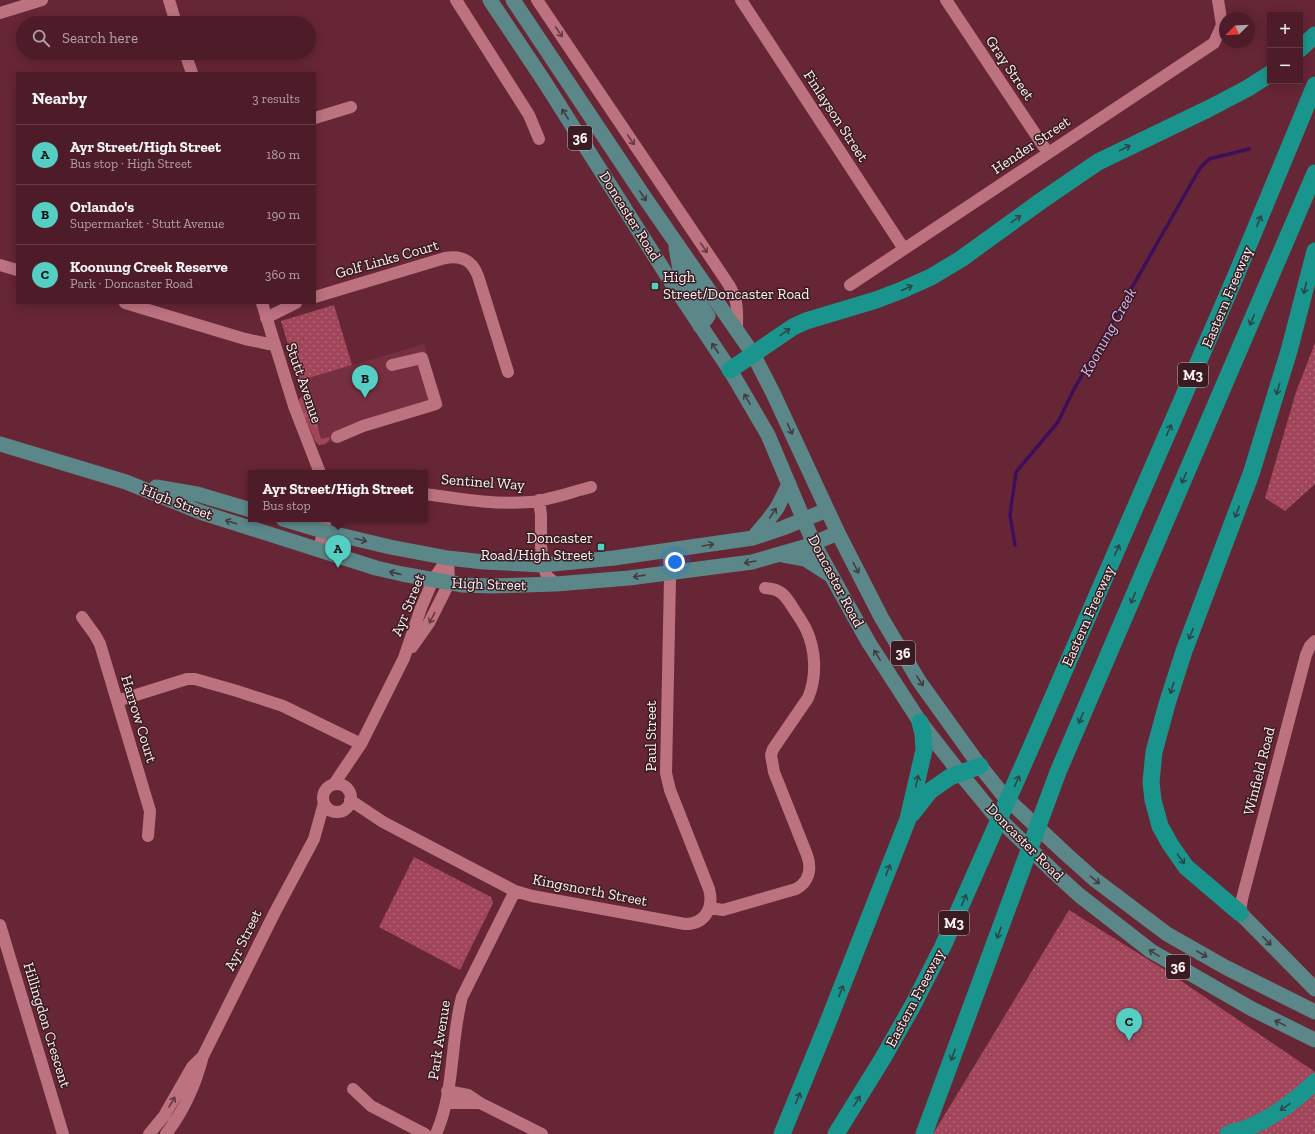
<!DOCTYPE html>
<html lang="en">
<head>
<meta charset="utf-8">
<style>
  :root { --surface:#4d1c28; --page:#542530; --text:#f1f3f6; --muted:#b3a1a8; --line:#643a45; --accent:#55cec4 }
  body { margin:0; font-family:"Zilla Slab",serif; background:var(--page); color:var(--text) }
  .controls { position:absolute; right:12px; top:12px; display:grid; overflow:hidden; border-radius:0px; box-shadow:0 2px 10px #0003 }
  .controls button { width:36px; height:36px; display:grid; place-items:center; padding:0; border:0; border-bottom:1px solid var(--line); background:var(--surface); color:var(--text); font:20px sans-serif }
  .compass { position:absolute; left:1219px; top:12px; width:36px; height:36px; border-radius:50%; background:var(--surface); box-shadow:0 2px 10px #0003; rotate:246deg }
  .you { position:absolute; left:675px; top:562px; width:14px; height:14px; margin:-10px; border:3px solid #fff; border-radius:50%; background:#1a73e8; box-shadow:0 0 0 6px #1a73e833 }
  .badge { display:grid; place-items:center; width:26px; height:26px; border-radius:50%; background:var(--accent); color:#111; font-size:13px; font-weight:700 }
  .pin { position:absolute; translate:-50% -33px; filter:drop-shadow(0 1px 2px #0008) }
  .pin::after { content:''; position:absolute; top:21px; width:14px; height:12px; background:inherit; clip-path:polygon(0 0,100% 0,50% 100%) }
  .popup { position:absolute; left:248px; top:470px; width:180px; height:52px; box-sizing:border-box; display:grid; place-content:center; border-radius:0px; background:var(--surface); filter:drop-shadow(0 1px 3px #0005); font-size:13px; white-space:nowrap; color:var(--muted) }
  .popup b { font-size:15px; color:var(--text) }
  .popup::after { content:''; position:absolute; left:50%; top:100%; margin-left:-8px; border:8px solid transparent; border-top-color:var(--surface) }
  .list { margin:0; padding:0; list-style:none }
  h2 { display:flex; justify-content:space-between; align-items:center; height:52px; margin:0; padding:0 16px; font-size:17px }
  h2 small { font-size:13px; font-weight:400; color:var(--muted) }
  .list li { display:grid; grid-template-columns:26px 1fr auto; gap:12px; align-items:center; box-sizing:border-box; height:60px; padding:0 16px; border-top:1px solid var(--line) }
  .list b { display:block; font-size:15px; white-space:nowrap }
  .list p { margin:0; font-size:13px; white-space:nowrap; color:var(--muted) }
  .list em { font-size:13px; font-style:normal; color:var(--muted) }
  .icon { flex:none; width:22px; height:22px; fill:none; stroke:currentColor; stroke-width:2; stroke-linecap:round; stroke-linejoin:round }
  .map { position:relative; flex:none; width:1315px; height:1134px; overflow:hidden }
  .search { position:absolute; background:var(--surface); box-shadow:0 2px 10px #0003; left:16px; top:16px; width:300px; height:44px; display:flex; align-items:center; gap:10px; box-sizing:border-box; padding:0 14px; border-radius:22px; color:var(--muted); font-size:15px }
  .panel { position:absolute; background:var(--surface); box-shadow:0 2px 10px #0003; left:16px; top:72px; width:300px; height:232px; border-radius:0px }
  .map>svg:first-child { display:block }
  .built { fill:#762f40 }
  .grass { fill:url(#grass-tufts) }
  .park { fill:url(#park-dots) }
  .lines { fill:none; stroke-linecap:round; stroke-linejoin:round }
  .stream { stroke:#3d0f59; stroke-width:3.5 }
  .minor { stroke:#bd7280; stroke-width:12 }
  .major { stroke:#5b8788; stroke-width:15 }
  .highway { stroke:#1a958d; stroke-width:17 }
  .oneway { stroke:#673942 }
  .oneway2 { stroke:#433b40 }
  .oneway3 { stroke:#2e4647 }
  .poi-dot { fill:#55cec4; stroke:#391b21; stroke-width:1.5 }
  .labels { text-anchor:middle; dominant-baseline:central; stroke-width:3; stroke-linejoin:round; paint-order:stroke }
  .shield { fill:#391b21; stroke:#c0b1b3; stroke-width:1 }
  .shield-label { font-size:14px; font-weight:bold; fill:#faf1f2 }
  .street-label { font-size:15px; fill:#faf1f2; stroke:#391b21 }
  .poi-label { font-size:15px; fill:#faf1f2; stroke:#391b21; text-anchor:start }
  .water-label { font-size:16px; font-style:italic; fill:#d9b9f7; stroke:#391b21 }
</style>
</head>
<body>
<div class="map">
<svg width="1315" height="1134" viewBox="0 0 1315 1134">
  <defs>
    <pattern id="grass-tufts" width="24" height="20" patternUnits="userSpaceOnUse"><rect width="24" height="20" fill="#a1455a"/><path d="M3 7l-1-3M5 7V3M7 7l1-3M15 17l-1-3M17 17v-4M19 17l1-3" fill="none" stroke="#b4697a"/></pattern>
    <pattern id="park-dots" width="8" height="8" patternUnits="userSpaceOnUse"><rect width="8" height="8" fill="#a1455a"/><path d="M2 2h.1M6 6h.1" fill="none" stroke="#b4697a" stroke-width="1.8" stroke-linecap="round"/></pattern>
  </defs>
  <rect width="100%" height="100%" fill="#672635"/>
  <path class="built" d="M 424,344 L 444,407 L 325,444 L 319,445 L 316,443 L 299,404 L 299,399 L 304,395 L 299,381 Z"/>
  <path class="grass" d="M 306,394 L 309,395 L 321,439 L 329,437 L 330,439 L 325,444 L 319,445 L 315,441 L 299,404 L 299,399 Z"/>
  <path class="park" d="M 334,305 L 352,365 L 299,381 L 281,321 Z
    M 1315,343 L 1315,484 L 1285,511 L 1265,498 L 1296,392 Z
    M 414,857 L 491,897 L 493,903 L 460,970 L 379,927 Z
    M 1069,910 L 1165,970 L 1315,1072 L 1315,1134 L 933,1134 Z"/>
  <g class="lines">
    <path class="stream" d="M 1015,545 L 1010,515 L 1016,472 L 1058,422 L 1073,391 L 1200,168 L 1209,159 L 1249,149"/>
    <path class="minor" d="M 169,0 L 176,23
      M 456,0 L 529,115 L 539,139
      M 537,0 L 729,285 C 739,303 737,311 737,331
      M 741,0 L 904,249
      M 946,0 L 1048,153
      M 0,13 L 42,0
      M 185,53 L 192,73
      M 315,118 L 351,107
      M 0,265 L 17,270
      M 850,285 L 1214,43 L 1222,25 L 1218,0
      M 315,297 L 445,258 C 462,255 472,260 478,276 L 508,372
      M 125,303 L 245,339 L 274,345
      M 262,303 L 294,406 L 320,473
      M 266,318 L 296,303
      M 337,437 L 363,426 L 436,404 L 422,358 L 392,365
      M 425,494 C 460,499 495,505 530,502 C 550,500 571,492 591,487
      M 539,500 L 541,515 L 541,546 L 543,565 L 547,576 L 556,584
      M 319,550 L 326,519
      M 82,617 L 95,635 L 100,644 L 150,811 L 148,836
      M 412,647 L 429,623 L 449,583 L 448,558
      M 117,701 L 187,679 L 195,679 L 237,691 L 283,706 L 361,744
      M 334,784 L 361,744 L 404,658 L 421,608 L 433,580 L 448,558
      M323 798a14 14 0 1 1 28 0a14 14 0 1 1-28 0Z
      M 350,800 L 383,822 L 515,891 L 532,896 L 685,924 C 706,924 714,907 709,889 L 670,790 L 666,773 L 670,578 L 669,550
      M 710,908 L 723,910 L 796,889 C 809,882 812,869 807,855 L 774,772 L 771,755 L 773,749 L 808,698 C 817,677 816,650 806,629 C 803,623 799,617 795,611 C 786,597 783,589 765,588
      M 1240,913 L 1242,899 L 1306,655 L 1310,646 L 1315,641
      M 0,925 L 63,1134
      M 353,1089 L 371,1106 L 425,1134
      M 447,1091 L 468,1095 L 480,1103 L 542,1134
      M 446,1103 L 480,1103
      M 149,1134 L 164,1116 L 192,1067 L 201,1058
      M 166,1134 C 183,1112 196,1083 203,1056 L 275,912 L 314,839 L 324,803
      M 436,1134 C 455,1091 450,1042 462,997 L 515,891"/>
    <path class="major" d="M 490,0 L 544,81 L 668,277 L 730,370 L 768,435 L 814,544 L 851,611 L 869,643 L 920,722 L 960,773 L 992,812 L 1056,874 L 1079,895 L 1151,951 L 1252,1009 L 1315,1040
      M 513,0 L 645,198 L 753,354 L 773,393 L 838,533 L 881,617 L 919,681 L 980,766 L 1004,796 L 1066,854 L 1094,879 L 1167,934 L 1225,967 L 1315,1012
      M 676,248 L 681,275 L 708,316 L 700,326
      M 0,444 L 126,482 L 200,512 L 376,568 L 402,574 L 463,585 L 491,586 L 556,584 L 629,578 L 752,562 L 804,547 L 838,533
      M 156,487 L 197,494 L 251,510
      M 283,519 L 323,531 L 390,547 L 448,558 L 484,562 L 543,565 L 614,558 L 753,538 L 783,528 L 827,510
      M 753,538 L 768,520 L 777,508 L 789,484
      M 783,555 L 805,559 L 830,575
      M 1240,913 L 1315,989"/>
    <path class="highway" d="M 1300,49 L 1315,35
      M 730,370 L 793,327 L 806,321 L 876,300 L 902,290 L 931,277 L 961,259 L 1041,201 L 1098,162 L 1210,108 L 1248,88 L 1270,74
      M 912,814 L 930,791 L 950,777 L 980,766
      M 1240,913 L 1186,867 L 1170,844 L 1160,826 L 1153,800 L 1151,782 L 1154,752 L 1167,704 L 1184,651 L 1251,474 L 1289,351 L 1315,251
      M 782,1134 L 826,1027 L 908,819 L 924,750 L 923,734 L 920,722
      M 836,1134 L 883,1058 L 913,1005 L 943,946 L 1032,745 L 1234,280 L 1315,85
      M 924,1134 L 1058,772 L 1315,173
      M 1228,1134 C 1236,1131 1246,1129 1254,1125 C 1277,1115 1297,1099 1315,1082"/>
  </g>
  <defs><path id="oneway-shaft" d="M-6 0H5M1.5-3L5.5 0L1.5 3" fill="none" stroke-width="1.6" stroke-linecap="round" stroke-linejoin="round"/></defs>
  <g class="oneway">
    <use href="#oneway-shaft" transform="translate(559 32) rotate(56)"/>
    <use href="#oneway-shaft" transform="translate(631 140) rotate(56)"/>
    <use href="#oneway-shaft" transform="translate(704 248) rotate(56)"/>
    <use href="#oneway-shaft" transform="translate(432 618) rotate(117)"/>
    <use href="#oneway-shaft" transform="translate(172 1102) rotate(-59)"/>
  </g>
  <g class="oneway2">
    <use href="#oneway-shaft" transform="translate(565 114) rotate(-123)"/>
    <use href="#oneway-shaft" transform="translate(643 196) rotate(56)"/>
    <use href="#oneway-shaft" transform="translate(715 348) rotate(-124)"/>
    <use href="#oneway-shaft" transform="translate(747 399) rotate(-120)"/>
    <use href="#oneway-shaft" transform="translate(790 429) rotate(65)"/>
    <use href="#oneway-shaft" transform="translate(773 513) rotate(-56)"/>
    <use href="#oneway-shaft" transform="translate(231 522) rotate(-162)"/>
    <use href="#oneway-shaft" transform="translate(361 540) rotate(14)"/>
    <use href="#oneway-shaft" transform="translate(708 545) rotate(-9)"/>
    <use href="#oneway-shaft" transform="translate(750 562) rotate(170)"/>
    <use href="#oneway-shaft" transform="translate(856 568) rotate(63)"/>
    <use href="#oneway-shaft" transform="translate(395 573) rotate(-167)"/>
    <use href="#oneway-shaft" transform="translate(639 576) rotate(172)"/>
    <use href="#oneway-shaft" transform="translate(877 655) rotate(-122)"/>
    <use href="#oneway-shaft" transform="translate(920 681) rotate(57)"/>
    <use href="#oneway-shaft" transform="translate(1095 880) rotate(39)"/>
    <use href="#oneway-shaft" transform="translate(1267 941) rotate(46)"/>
    <use href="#oneway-shaft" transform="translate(1154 953) rotate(-148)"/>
    <use href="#oneway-shaft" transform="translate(1202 954) rotate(30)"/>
    <use href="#oneway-shaft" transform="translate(1280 1023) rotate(-154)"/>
  </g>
  <g class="oneway3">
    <use href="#oneway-shaft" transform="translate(1125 148) rotate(-26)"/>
    <use href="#oneway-shaft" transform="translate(1016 219) rotate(-36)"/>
    <use href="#oneway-shaft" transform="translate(1259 221) rotate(-68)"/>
    <use href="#oneway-shaft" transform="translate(907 288) rotate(-24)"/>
    <use href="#oneway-shaft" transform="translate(1305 288) rotate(104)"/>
    <use href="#oneway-shaft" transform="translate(1252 320) rotate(113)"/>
    <use href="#oneway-shaft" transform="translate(785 332) rotate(-36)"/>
    <use href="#oneway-shaft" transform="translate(1278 389) rotate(107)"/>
    <use href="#oneway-shaft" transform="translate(1169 430) rotate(-66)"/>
    <use href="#oneway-shaft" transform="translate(1184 478) rotate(113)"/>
    <use href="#oneway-shaft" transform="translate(1237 512) rotate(111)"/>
    <use href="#oneway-shaft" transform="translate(1117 550) rotate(-66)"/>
    <use href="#oneway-shaft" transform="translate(1133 598) rotate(113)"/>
    <use href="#oneway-shaft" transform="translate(1191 634) rotate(111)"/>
    <use href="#oneway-shaft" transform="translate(1172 688) rotate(108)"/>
    <use href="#oneway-shaft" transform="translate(1081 718) rotate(113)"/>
    <use href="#oneway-shaft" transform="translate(917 781) rotate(-77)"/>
    <use href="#oneway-shaft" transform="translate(1017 781) rotate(-66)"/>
    <use href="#oneway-shaft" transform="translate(1181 859) rotate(54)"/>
    <use href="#oneway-shaft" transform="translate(888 870) rotate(-69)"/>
    <use href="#oneway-shaft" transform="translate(964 900) rotate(-66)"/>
    <use href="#oneway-shaft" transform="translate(999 933) rotate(110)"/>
    <use href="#oneway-shaft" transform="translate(841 991) rotate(-69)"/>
    <use href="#oneway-shaft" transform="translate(953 1055) rotate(110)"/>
    <use href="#oneway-shaft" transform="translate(798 1098) rotate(-67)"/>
    <use href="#oneway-shaft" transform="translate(857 1101) rotate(-58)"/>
    <use href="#oneway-shaft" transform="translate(1285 1107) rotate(145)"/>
  </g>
  <g class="poi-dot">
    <rect x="651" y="282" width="8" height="8" rx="2"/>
    <rect x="597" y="543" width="8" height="8" rx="2"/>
  </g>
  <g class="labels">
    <g class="shield">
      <rect x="568" y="126" width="24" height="24" rx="3"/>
      <rect x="1178" y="363" width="30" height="24" rx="3"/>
      <rect x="891" y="641" width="24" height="24" rx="3"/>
      <rect x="939" y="911" width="30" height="24" rx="3"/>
      <rect x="1166" y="955" width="24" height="24" rx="3"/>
    </g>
    <g class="shield-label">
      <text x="580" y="138">36</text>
      <text x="1193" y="375">M3</text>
      <text x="903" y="653">36</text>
      <text x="954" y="923">M3</text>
      <text x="1178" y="967">36</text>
    </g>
    <g class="street-label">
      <text transform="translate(1010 68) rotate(56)">Gray Street</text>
      <text transform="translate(836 116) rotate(57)">Finlayson Street</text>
      <text transform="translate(1031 145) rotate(-34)">Hender Street</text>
      <text transform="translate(630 216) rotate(58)">Doncaster Road</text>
      <text transform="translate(387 259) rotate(-16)">Golf Links Court</text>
      <text transform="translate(1227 297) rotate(-67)">Eastern Freeway</text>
      <text transform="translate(304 383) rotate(71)">Stutt Avenue</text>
      <text transform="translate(483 482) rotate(4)">Sentinel Way</text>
      <text transform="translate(177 502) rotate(21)">High Street</text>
      <text transform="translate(836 581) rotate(62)">Doncaster Road</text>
      <text transform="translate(489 584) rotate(2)">High Street</text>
      <text transform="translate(408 605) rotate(-68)">Ayr Street</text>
      <text transform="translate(1088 616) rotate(-66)">Eastern Freeway</text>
      <text transform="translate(139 719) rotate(73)">Harrow Court</text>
      <text transform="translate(651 736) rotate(-90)">Paul Street</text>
      <text transform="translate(1259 771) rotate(-76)">Winfield Road</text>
      <text transform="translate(1025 842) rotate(45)">Doncaster Road</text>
      <text transform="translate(590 890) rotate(11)">Kingsnorth Street</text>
      <text transform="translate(243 940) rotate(-64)">Ayr Street</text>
      <text transform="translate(915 998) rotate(-62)">Eastern Freeway</text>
      <text transform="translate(47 1025) rotate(73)">Hillingdon Crescent</text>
      <text transform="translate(439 1040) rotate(-81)">Park Avenue</text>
    </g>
    <g class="poi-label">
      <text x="663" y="277">High<tspan x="663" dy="17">Street/Doncaster Road</tspan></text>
      <text x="593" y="538" text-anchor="end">Doncaster<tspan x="593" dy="17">Road/High Street</tspan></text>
    </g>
    <g class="water-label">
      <text transform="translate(1108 332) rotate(-61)">Koonung Creek</text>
    </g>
  </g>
</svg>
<div class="controls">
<button>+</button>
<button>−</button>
</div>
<svg class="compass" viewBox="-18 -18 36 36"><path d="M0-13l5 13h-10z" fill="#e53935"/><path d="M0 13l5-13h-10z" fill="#b3a1a8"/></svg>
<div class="you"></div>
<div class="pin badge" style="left:338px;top:568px">A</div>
<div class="popup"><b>Ayr Street/High Street</b>Bus stop</div>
<div class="pin badge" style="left:365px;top:398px">B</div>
<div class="pin badge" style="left:1129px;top:1041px">C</div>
<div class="search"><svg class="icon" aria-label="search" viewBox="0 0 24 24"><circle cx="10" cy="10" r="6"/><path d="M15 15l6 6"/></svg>Search here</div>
<section class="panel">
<h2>Nearby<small>3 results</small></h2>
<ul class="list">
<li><span class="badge">A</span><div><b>Ayr Street/High Street</b><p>Bus stop · High Street</p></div><em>180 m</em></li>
<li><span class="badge">B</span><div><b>Orlando's</b><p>Supermarket · Stutt Avenue</p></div><em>190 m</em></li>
<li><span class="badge">C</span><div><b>Koonung Creek Reserve</b><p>Park · Doncaster Road</p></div><em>360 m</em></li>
</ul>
</section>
</div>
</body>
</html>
